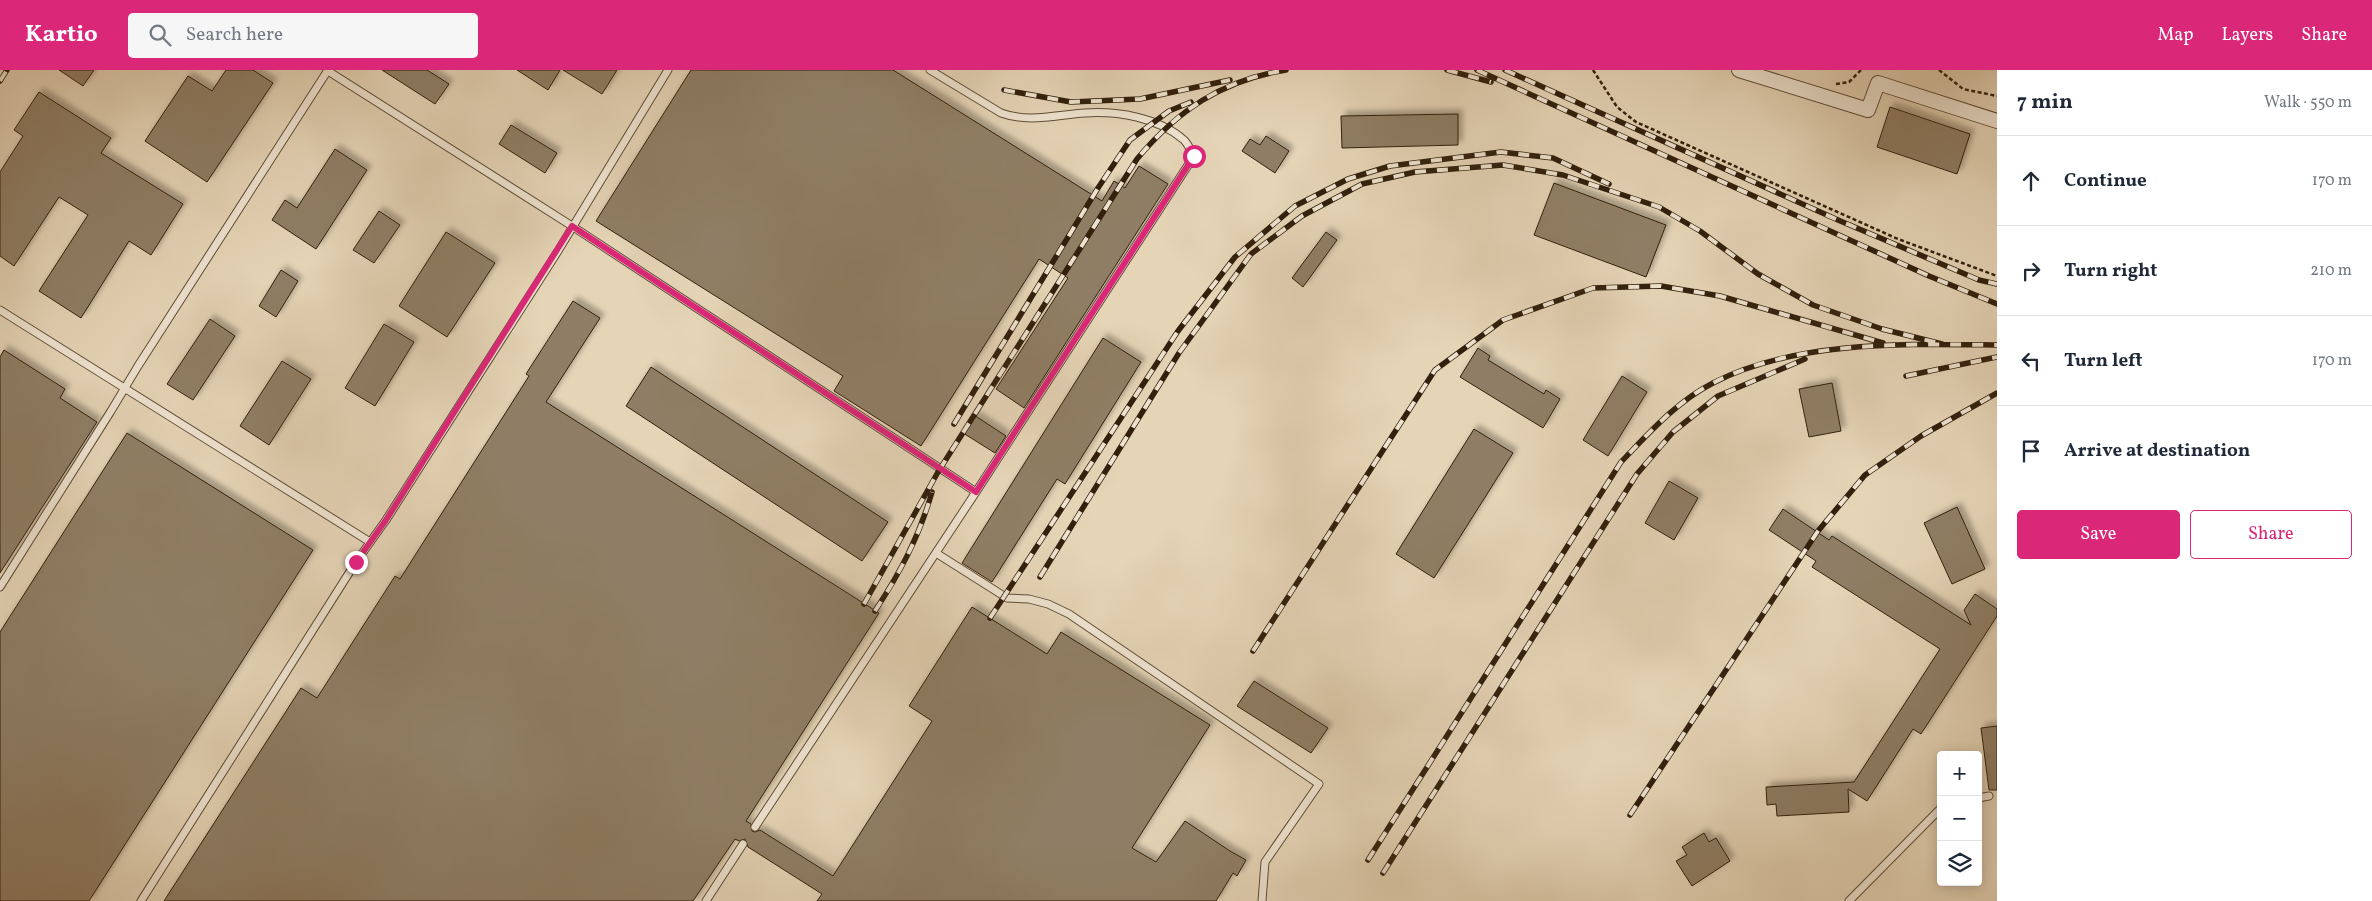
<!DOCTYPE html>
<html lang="en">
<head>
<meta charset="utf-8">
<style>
  :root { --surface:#fff; --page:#f6f6f7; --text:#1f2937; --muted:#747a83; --line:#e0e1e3; --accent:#db2777 }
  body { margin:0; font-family:Vollkorn,serif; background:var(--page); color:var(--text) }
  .controls { position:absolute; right:15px; bottom:15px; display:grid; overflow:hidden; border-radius:5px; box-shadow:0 2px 12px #0003 }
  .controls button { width:45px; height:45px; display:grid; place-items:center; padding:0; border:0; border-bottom:1px solid var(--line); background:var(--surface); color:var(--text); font:25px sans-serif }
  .stop { position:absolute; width:15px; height:15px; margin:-11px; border:4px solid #db2777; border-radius:50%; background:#fff }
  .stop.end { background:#db2777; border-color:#fff; box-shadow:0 1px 5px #0008 }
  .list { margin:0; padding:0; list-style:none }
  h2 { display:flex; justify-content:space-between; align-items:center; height:65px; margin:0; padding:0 20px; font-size:21px }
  h2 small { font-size:16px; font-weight:400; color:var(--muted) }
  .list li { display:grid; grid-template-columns:32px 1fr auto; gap:15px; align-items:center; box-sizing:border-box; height:90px; padding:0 20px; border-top:1px solid var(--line) }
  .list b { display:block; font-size:19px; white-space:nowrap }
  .list em { font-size:16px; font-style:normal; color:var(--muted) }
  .actions { display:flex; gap:10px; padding:15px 20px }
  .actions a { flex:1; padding:11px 0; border:1px solid var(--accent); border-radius:5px; text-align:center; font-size:18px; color:var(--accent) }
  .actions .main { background:var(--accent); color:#fff }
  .icon { flex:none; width:28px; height:28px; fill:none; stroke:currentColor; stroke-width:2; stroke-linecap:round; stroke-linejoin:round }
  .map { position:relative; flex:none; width:1997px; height:831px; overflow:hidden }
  header { display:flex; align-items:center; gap:30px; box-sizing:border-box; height:70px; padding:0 25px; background:var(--accent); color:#fff }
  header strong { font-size:24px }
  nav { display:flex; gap:28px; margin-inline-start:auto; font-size:18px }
  .search { width:350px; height:45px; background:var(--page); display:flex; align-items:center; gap:12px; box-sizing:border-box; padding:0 18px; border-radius:5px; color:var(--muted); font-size:19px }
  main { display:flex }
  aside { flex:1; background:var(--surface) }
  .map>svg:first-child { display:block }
  .building { fill:#8f7e65; stroke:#32200d; filter:url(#shadow) }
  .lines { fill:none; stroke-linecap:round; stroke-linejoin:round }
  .service-casing { stroke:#5f4d37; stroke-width:9 }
  .minor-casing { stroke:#5f4d37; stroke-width:16 }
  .path { stroke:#32200d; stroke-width:2.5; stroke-dasharray:4 2.5; stroke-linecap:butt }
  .service { stroke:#eee3d0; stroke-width:7 }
  .minor { stroke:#eee3d0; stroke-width:14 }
  .rail-casing { stroke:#32200d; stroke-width:5.5 }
  .rail { stroke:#eee3d0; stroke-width:4; stroke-dasharray:11; stroke-linecap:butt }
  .route { stroke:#db2777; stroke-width:6 }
</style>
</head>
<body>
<header>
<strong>Kartio</strong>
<div class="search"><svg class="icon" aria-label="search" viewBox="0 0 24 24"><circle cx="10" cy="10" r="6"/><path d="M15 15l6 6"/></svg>Search here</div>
<nav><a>Map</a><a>Layers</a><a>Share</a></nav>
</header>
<main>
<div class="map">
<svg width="1997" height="831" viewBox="0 0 1997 831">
  <defs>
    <filter id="shadow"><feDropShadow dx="4.5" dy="-4.5" stdDeviation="2.5" flood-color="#0004"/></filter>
  </defs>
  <rect width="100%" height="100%" fill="#e5d4b6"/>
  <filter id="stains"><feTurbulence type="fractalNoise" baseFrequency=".004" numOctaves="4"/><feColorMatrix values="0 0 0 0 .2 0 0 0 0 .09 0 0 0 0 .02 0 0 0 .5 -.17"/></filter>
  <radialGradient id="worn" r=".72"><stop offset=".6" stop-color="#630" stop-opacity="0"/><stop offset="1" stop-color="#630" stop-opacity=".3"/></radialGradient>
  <path class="building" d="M 59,0 L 94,0 L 83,16 Z
    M 226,0 L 253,0 L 273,13 L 207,112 L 145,71 L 188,6 L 212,21 Z
    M 382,0 L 427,0 L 449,14 L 435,34 Z
    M 517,0 L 560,0 L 548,20 Z
    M 563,0 L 617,0 L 602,24 Z
    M 691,0 L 893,0 L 1102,131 L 1114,111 L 1125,118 L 1139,96 L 1168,114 L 1024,338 L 996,319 L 1068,208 L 1039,189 L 921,376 L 834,321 L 843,306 L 596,151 Z
    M 39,22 L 111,68 L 101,83 L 183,134 L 151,185 L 129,171 L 81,248 L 39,221 L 88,145 L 59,127 L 14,196 L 0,186 L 0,102 L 23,66 L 14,60 Z
    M 1890,37 L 1970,64 L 1957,104 L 1877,77 Z
    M 1458,44 L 1458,75 L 1342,78 L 1341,46 Z
    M 511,55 L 557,83 L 545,103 L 499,74 Z
    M 1266,66 L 1289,81 L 1275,103 L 1242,81 L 1250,69 L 1260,75 Z
    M 335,79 L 367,100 L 316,179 L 272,150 L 285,130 L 297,138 Z
    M 1554,113 L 1666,155 L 1646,207 L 1534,165 Z
    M 379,141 L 400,155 L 374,193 L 353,180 Z
    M 446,162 L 495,193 L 447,267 L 399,236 Z
    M 1326,162 L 1337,170 L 1303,217 L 1292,208 Z
    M 281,200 L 298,211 L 276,247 L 259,236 Z
    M 573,231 L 600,248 L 546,332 L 879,543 L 746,751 L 751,754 L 752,761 L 755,762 L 760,760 L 833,806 L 932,651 L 909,636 L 972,537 L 1047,584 L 1061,562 L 1210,655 L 1132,778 L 1156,792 L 1185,751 L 1230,781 L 1246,790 L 1237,806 L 1233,803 L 1216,831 L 817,831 L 822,824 L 748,777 L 745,769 L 739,771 L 735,769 L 693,831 L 164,831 L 301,618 L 317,628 L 395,506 L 400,509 L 529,306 L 526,304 Z
    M 210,249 L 235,266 L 193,330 L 167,314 Z
    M 384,254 L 414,272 L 375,336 L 345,318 Z
    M 1103,268 L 1141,292 L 1065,414 L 1057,409 L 992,512 L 962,493 Z
    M 1478,278 L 1490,286 L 1488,290 L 1544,324 L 1546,320 L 1560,329 L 1543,358 L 1460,307 Z
    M 4,280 L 65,319 L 60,328 L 97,352 L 0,503 L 0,287 Z
    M 282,291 L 311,309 L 269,375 L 240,356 Z
    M 651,297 L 888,452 L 862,491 L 626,336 Z
    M 1622,306 L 1647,322 L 1608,386 L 1583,370 Z
    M 1832,313 L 1841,361 L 1809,367 L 1799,319 Z
    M 974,345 L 1006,366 L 995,383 L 963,363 Z
    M 1474,359 L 1513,383 L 1434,508 L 1396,484 Z
    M 127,363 L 313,480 L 89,831 L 0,831 L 0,562 Z
    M 1669,411 L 1698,428 L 1674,470 L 1645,453 Z
    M 1957,437 L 1985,499 L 1952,514 L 1924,453 Z
    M 1783,439 L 1829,470 L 1832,466 L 1971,555 L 1964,540 L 1975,524 L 1997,539 L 1997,546 L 1921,664 L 1913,659 L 1867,731 L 1848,719 L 1849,742 L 1777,746 L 1776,734 L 1767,735 L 1766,717 L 1854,712 L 1940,579 L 1812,497 L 1816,491 L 1769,460 Z
    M 1254,611 L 1328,658 L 1311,683 L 1237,636 Z
    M 1997,656 L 1997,720 L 1989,720 L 1981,658 Z
    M 1704,763 L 1709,772 L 1716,768 L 1730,791 L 1692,816 L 1676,791 L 1687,785 L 1682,777 Z"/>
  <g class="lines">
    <defs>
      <path id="service" d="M 328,1 L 572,156 L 976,422
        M 0,240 L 370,472
        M 936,483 L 1007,528 L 1029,529 L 1048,534 L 1069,544 L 1319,714 L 1265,792 L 1262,831
        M 0,517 L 111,341 L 138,296 L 328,0
        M 1978,728 L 1989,726
        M 755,757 L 976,422 L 1194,86 C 1191,81 1188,74 1184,70 C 1158,47 1117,41 1085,43 C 1056,45 1029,53 1001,43 L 930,0
        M 141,831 L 356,492 L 386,450 L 558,181 L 668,0
        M 706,831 L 743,774
        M 1849,831 L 1941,738"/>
      <path id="minor" d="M 1739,0 L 1868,40 L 1878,13 L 1997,51"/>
    </defs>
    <use href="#service" class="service-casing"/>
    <use href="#minor" class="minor-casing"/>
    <path class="path" d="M 1593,0 L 1617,37 L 1636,52 L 1898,169 L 1997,206
      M 1939,0 L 1963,19 L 1997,26
      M 1836,14 L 1849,12 L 1861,0"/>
    <use href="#service" class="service"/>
    <use href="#minor" class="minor"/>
    <defs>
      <path id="rail" d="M 1447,0 L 1491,12
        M 1477,0 L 1929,206 L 1997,234
        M 1505,0 L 1838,150 L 1979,210 L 1997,214
        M 0,11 L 7,0
        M 1004,20 L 1071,32 L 1140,29 L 1230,10
        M 1906,306 L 1997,287
        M 954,354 L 1098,118 L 1130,70 L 1169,41 L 1191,32
        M 1040,507 L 1179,283 L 1251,184 L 1302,146 L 1362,114 L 1415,102 L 1503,95 L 1563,105 L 1659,137 L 1700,161 L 1758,204 L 1813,235 L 1882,259 L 1942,274
        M 864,534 L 938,402 L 1137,89 C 1177,41 1222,10 1286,0
        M 875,541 C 901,501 919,467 932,422
        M 990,548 L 1178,261 L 1235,187 L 1295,136 L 1348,109 L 1390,96 L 1501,82 L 1553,88 L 1609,114
        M 1253,581 L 1435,300 L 1503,250 L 1593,218 L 1661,216 L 1720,226 L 1883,273
        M 1630,745 L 1818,461 L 1865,405 L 1921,366 L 1997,323
        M 1368,790 L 1621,392 C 1649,363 1676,332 1713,313 C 1796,270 1906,274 1997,275
        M 1383,803 L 1637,404 L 1673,362 L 1718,326 L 1805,289"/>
    </defs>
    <use href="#rail" class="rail-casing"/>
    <use href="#rail" class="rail"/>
  </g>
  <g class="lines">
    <path class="route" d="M 356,492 L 386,450 L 572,156 L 976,422 L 1194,86"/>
  </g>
  <rect width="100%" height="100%" filter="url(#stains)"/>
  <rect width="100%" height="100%" fill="url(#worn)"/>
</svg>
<div class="controls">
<button>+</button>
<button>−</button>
<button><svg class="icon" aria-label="layers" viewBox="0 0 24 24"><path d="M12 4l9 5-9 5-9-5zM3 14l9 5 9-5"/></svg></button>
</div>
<div class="stop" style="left:1194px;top:86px"></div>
<div class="stop end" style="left:356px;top:492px"></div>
</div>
<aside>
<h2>7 min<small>Walk · 550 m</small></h2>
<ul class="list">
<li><svg class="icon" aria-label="ahead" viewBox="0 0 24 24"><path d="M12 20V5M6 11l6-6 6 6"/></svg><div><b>Continue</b></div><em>170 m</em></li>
<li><svg class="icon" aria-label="right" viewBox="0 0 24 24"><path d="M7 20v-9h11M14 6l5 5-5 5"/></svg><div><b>Turn right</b></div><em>210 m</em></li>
<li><svg class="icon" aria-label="left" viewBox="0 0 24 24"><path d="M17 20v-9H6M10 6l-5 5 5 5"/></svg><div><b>Turn left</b></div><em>170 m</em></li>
<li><svg class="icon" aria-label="arrive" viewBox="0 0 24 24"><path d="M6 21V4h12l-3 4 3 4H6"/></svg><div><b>Arrive at destination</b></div></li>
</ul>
<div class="actions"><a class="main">Save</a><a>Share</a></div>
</aside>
</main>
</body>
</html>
